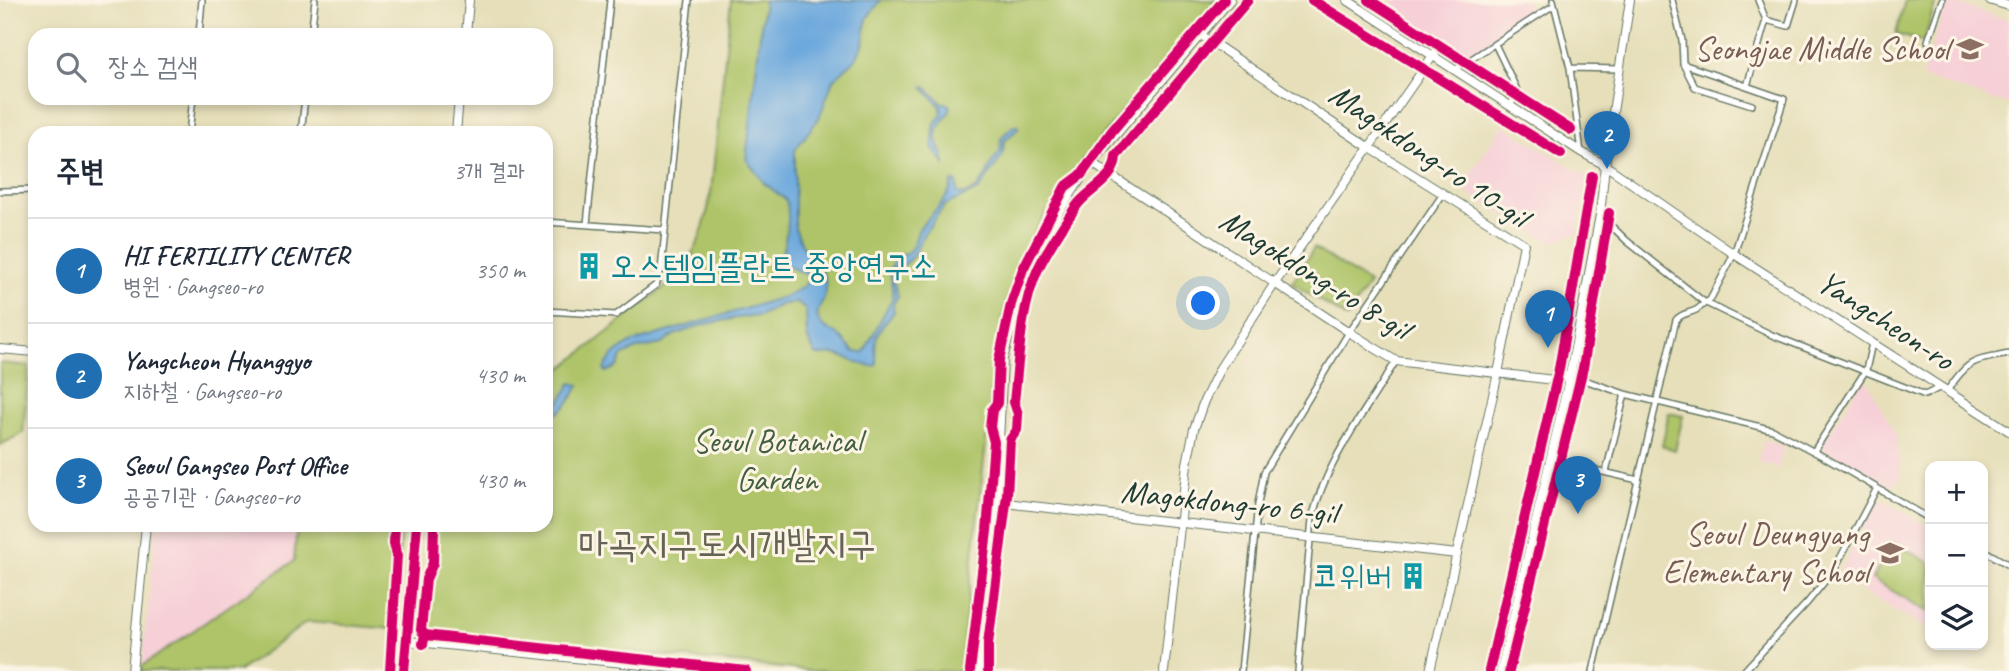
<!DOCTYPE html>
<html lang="ko">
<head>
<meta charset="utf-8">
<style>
  :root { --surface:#fff; --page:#f2f2f3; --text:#1f2937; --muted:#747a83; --line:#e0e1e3; --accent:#1f6fb2 }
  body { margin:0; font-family:Caveat,"Poor Story",sans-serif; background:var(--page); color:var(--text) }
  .controls { position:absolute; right:21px; bottom:21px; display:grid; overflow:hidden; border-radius:14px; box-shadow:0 4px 10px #0003 }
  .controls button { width:63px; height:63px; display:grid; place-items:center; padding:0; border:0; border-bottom:2px solid var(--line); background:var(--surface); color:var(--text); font:35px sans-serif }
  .you { position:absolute; left:1204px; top:304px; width:24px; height:24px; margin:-18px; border:5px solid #fff; border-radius:50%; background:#1a73e8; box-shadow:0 0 0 10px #1a73e833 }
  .badge { display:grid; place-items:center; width:46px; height:46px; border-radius:50%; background:var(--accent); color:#fff; font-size:23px; font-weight:700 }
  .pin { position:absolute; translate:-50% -58px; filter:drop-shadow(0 2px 4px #0008) }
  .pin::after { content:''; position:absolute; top:37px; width:24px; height:21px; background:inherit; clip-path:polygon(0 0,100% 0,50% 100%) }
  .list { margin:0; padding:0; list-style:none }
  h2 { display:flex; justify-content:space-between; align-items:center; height:91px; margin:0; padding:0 28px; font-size:30px }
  h2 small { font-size:23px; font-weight:400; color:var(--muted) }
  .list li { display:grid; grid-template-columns:46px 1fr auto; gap:21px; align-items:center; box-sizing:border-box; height:105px; padding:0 28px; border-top:2px solid var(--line) }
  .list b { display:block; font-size:26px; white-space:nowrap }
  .list p { margin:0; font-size:23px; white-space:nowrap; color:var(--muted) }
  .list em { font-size:23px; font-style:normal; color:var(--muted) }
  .icon { flex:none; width:38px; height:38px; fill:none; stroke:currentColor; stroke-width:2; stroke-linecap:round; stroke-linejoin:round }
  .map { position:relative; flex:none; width:2009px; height:671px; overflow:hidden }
  .search { position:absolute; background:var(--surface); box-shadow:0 4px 10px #0003; left:28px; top:28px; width:525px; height:77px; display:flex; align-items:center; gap:18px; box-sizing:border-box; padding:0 24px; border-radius:21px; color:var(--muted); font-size:26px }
  .panel { position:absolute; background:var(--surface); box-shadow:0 4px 10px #0003; left:28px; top:126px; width:525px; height:406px; border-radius:21px }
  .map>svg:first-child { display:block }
  .built { fill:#f6cfd7 }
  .green { fill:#afc469; stroke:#67804e; stroke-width:2 }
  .water { fill:#6ca8dd; stroke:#467288; stroke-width:2 }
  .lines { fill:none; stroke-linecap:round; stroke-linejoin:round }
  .street-casing { stroke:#657663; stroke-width:8 }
  .secondary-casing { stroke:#657663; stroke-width:10 }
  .street { stroke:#fff; stroke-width:5 }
  .secondary { stroke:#fff; stroke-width:8 }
  .cycleway-casing { stroke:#fcf5e5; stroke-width:15 }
  .cycleway { stroke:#d6006c; stroke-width:10 }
  .labels { text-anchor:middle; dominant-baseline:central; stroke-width:6; stroke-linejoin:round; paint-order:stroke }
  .education-label { font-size:33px; fill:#785e54; stroke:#fcf5e5; text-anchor:end }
  .street-label { font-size:33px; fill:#1f3d34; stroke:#fcf5e5 }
  .culture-label { font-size:33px; fill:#0d838f; stroke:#fcf5e5; text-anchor:start }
  .park-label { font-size:33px; fill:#435f41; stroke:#fcf5e5 }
  .quarter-label { font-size:37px; fill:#646355; stroke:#fcf5e5 }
</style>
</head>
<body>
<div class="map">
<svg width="2009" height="671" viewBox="0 0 2009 671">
  <rect width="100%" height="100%" fill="#fcf5e5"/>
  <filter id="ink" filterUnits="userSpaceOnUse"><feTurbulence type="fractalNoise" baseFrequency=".0143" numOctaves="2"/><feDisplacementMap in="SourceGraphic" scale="14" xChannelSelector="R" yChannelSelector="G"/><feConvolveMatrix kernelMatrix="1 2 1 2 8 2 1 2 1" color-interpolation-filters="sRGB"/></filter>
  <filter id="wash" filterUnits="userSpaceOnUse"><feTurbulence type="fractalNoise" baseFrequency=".00686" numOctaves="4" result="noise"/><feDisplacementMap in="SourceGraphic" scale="28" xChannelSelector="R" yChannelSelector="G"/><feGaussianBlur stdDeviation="1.57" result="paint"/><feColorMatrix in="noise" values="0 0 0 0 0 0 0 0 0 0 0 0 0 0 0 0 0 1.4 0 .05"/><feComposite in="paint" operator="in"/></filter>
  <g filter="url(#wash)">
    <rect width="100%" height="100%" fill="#e6dfba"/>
    <path class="built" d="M 1394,0 L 1526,0 L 1532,14 L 1464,58 L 1389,8 Z
      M 1947,1 L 2009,20 L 2009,105 L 1922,77 Z
      M 1503,125 L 1587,177 L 1577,234 L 1551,242 L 1461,189 Z
      M 1865,377 L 1897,437 L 1901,476 L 1891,487 L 1820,447 Z
      M 1764,440 L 1784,446 L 1778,468 L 1758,462 Z
      M 1879,498 L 1930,528 L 1930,630 L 1837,577 Z
      M 156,525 L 297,525 L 294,561 L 142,666 Z"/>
    <path class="green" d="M 731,0 L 1216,0 L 1077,166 L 1034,233 L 1007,299 L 996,355 L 960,671 L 812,671 L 433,631 L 427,630 L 424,624 L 436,525 L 546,525 L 546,368 L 561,369 L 665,287 C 695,260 705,231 711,192 Z
      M 1905,0 L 1936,0 L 1924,42 L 1896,34 Z
      M 1314,248 L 1369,283 L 1347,318 L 1292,283 Z
      M 0,363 L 29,366 L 23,433 L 0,445 Z
      M 1669,413 L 1683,416 L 1675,450 L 1662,446 Z
      M 297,525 L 401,525 L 394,629 L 307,622 L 239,671 L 141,671 L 142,666 L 294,561 Z
      M 1893,542 L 1930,563 L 1929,612 L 1872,579 Z"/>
    <path class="water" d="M 764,0 L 881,0 L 867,18 L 863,45 L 855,60 L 833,80 L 819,118 L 795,150 L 795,229 C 800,237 802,247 807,254 C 816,265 824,268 826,285 C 828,300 813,309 819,321 C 823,329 828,329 835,333 C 840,335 849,347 854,352 L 864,352 L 892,299 C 895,288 887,278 891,267 C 894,256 904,257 910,250 C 917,243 915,233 921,226 C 932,212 949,201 952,182 L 957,182 L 957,192 L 960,194 L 967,194 L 977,188 L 987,174 L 992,162 L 1000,152 L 1001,138 L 1013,126 L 1018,126 L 1018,129 L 1004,141 L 1003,155 L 979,190 L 945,205 L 924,234 L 913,256 L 903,266 L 894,268 L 893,279 L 898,296 L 893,304 L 894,312 C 877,331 872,337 877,364 L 875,366 C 860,367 851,358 837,355 C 829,352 823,358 815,354 L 807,337 L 806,310 L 797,303 L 782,304 L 759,316 L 736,318 L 702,325 L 674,335 L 662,344 L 637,349 L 623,355 L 617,367 L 606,372 L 604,370 C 607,359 622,347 633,342 L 787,296 L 804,286 L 810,276 L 785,265 L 781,260 C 784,240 792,222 786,200 L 764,183 L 746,159 Z
      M 925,86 L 942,103 L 946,103 L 951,107 C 949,117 939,121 937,132 C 935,145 945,153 945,165 L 932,147 L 935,123 L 942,114 L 941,107 L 923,87 Z
      M 571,383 L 579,385 C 571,402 563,412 546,419 L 546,413 L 560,402 Z"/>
  </g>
  <g filter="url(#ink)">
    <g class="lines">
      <defs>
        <path id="street" d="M 1553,0 L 1570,68 L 1581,152
          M 1672,0 L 1682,40 L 1683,64 L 1695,87 L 1752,105
          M 1758,0 L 1766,20 L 1788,26 L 1796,0
          M 199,35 L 202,0
          M 311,35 L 315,0
          M 1928,41 L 1942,0
          M 1495,44 L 1518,92 L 1510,106
          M 1570,68 L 1620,69
          M 1456,69 L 1554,5
          M 1747,86 L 1766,20
          M 189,133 L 193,98
          M 301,133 L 305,98
          M 0,191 L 35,190
          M 1600,215 L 1627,241 L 1704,302 L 1772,335 L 1925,395 L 1941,387
          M 546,222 L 664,230
          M 587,224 L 610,0
          M 546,311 L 616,315 L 656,285 L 661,270 L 689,0
          M 1570,375 L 1625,394 L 1773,430 L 1822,456 L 1930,519
          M 1947,391 C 1969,359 1972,361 2009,354
          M 1814,451 L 1866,370 L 1872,343
          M 1551,460 L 1638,480
          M 1606,472 L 1625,394
          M 1983,550 L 2009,565
          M 1241,671 L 1258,504 L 1264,472 L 1349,332 L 1443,194
          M 1298,671 L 1312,519 C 1325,463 1366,410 1396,361
          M 1593,671 L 1676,320 C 1682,313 1688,314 1696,310 C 1702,307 1703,303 1710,300 L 1734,254 L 1784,99 L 1683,64
          M 1744,671 L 1807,603 L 1834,570 L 1877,488"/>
        <path id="secondary" d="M 1347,0 L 1581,152 L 1605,165 L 1734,254 L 2009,431
          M 1989,0 L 2009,6
          M 466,35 L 469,0
          M 1201,35 L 1370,148 L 1524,244 L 1498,373 L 1430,671
          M 456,133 L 459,98
          M 1092,163 L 1349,332 L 1396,361 L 1554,380 L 1570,375
          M 0,349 L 35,352
          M 996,502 L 1457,554
          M 407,641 L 702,671
          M 132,671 L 146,525
          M 404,671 L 417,525
          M 978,671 L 996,502 L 1003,359 L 1026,271 L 1059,211 L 1092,163 L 1230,0
          M 1164,671 L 1187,464 L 1194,429 L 1204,401 L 1220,368 L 1275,283 L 1434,54
          M 1501,671 L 1570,375 L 1600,215 L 1605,165 L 1630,0"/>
      </defs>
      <use href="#street" class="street-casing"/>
      <use href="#secondary" class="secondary-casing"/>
      <use href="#street" class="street"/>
      <use href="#secondary" class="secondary"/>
      <defs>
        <path id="cycleway" d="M 1312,0 L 1561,154
          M 1369,0 L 1571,130
          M 425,635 L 746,671
          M 423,644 L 425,635 L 421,630 L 426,579 L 433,563 L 434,525
          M 390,671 L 397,555 L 394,543 L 395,525
          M 404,671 L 417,525
          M 970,671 L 987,531 L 994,442 L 990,427 L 992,410 L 997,403 L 999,360 L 1011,304 L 1023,269 L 1065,187 L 1081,175 L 1112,131 L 1224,0
          M 988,671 L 988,644 L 1007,495 L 1010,440 L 1017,430 L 1018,414 L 1014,402 C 1019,358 1020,309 1038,269 C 1048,248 1062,228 1075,208 C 1087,189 1115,182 1116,156 L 1248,0
          M 1489,671 L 1559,369 L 1592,176
          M 1509,671 L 1583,368 L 1609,213"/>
      </defs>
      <use href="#cycleway" class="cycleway-casing"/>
      <use href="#cycleway" class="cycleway"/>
    </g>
  </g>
  <defs>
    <symbol id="school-bare" viewBox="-9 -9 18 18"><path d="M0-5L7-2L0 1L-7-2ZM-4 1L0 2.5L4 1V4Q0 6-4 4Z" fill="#8d6e63" stroke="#fcf5e5" stroke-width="2.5" paint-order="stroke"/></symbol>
    <symbol id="building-bare" viewBox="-9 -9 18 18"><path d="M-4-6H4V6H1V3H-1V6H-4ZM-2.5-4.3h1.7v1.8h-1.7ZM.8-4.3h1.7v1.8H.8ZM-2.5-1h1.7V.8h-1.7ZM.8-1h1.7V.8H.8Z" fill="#0f9aa8" stroke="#fcf5e5" stroke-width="2.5" paint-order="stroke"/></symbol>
  </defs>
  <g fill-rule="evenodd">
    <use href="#school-bare" x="1951" y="30" width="38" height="38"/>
    <use href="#building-bare" x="570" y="247" width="38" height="38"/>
    <use href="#school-bare" x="1871" y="534" width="38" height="38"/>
    <use href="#building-bare" x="1394" y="557" width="38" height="38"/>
  </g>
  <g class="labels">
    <g class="education-label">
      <text x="1949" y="49">Seongjae Middle School</text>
      <text x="1869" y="534">Seoul Deungyang<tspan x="1869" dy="38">Elementary School</tspan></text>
    </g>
    <g class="street-label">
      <text transform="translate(1429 155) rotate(34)">Magokdong-ro 10-gil</text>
      <text transform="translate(1315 274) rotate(32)">Magokdong-ro 8-gil</text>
      <text transform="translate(1886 320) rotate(33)">Yangcheon-ro</text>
      <text transform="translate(1229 502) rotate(6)">Magokdong-ro 6-gil</text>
    </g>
    <g class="culture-label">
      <text x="610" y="266">오스템임플란트 중앙연구소</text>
      <text x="1392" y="576" text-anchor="end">코위버</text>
    </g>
    <g class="park-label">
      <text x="777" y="441">Seoul Botanical<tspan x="777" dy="38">Garden</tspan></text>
    </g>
    <g class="quarter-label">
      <text x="727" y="543">마곡지구도시개발지구</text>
    </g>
  </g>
</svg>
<div class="controls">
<button>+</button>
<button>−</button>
<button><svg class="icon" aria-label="layers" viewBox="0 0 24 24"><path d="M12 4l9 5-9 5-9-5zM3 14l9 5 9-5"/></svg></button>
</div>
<div class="you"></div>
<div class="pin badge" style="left:1548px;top:348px">1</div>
<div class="pin badge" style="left:1607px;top:169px">2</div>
<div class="pin badge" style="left:1578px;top:514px">3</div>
<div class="search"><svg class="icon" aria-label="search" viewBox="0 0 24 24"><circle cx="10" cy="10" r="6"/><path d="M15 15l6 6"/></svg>장소 검색</div>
<section class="panel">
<h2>주변<small>3개 결과</small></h2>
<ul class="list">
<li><span class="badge">1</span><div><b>HI FERTILITY CENTER</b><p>병원 · Gangseo-ro</p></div><em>350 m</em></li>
<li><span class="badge">2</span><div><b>Yangcheon Hyanggyo</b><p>지하철 · Gangseo-ro</p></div><em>430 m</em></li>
<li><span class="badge">3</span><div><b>Seoul Gangseo Post Office</b><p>공공기관 · Gangseo-ro</p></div><em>430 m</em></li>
</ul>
</section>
</div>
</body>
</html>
